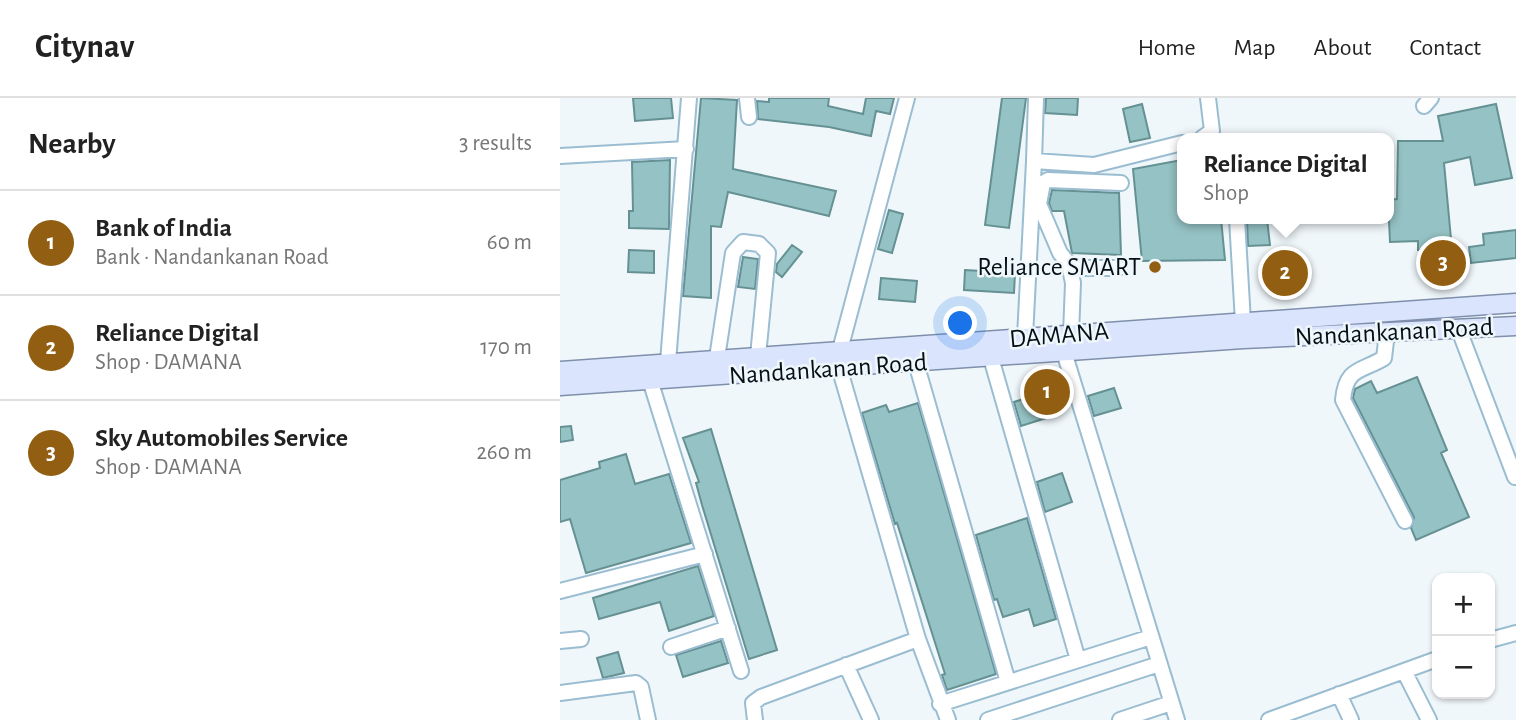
<!DOCTYPE html>
<html lang="en">
<head>
<meta charset="utf-8">
<style>
  :root { --surface:#fff; --page:#f2f2f2; --text:#222; --muted:#767676; --line:#e0e0e0; --accent:#925e11 }
  body { margin:0; font-family:"Alegreya Sans",sans-serif; background:var(--page); color:var(--text) }
  .controls { position:absolute; right:21px; bottom:21px; display:grid; overflow:hidden; border-radius:14px; box-shadow:0 2px 5px #0004 }
  .controls button { width:63px; height:63px; display:grid; place-items:center; padding:0; border:0; border-bottom:2px solid var(--line); background:var(--surface); color:var(--text); font:35px sans-serif }
  .you { position:absolute; left:401px; top:226px; width:24px; height:24px; margin:-18px; border:5px solid #fff; border-radius:50%; background:#1a73e8; box-shadow:0 0 0 10px #1a73e833 }
  .badge { display:grid; place-items:center; width:46px; height:46px; border-radius:50%; background:var(--accent); color:#fff; font-size:23px; font-weight:700 }
  .pin { position:absolute; translate:-50% -50%; border:4px solid #fff; box-shadow:0 2px 7px #0006 }
  .popup { position:absolute; left:617px; top:35px; width:217px; height:91px; box-sizing:border-box; display:grid; place-content:center; border-radius:14px; background:var(--surface); filter:drop-shadow(0 2px 5px #0005); font-size:23px; white-space:nowrap; color:var(--muted) }
  .popup b { font-size:26px; color:var(--text) }
  .popup::after { content:''; position:absolute; left:50%; top:100%; margin-left:-14px; border:14px solid transparent; border-top-color:var(--surface) }
  .list { margin:0; padding:0; list-style:none }
  h2 { display:flex; justify-content:space-between; align-items:center; height:91px; margin:0; padding:0 28px; font-size:30px }
  h2 small { font-size:23px; font-weight:400; color:var(--muted) }
  .list li { display:grid; grid-template-columns:46px 1fr auto; gap:21px; align-items:center; box-sizing:border-box; height:105px; padding:0 28px; border-top:2px solid var(--line) }
  .list b { display:block; font-size:26px; white-space:nowrap }
  .list p { margin:0; font-size:23px; white-space:nowrap; color:var(--muted) }
  .list em { font-size:23px; font-style:normal; color:var(--muted) }
  .map { position:relative; flex:none; width:956px; height:622px; overflow:hidden }
  header { display:flex; align-items:center; gap:42px; box-sizing:border-box; height:98px; padding:0 35px; background:var(--surface); border-bottom:2px solid var(--line) }
  header strong { font-size:33px }
  nav { display:flex; gap:38px; margin-inline-start:auto; font-size:24px }
  main { display:flex }
  aside { flex:1; background:var(--surface) }
  .map>svg:first-child { display:block }
  .building { fill:#95c2c4; stroke:#659193; stroke-width:2 }
  .lines { fill:none; stroke-linecap:round; stroke-linejoin:round }
  .minor-casing { stroke:#9abdd1; stroke-width:18 }
  .major-casing { stroke:#7f8fab; stroke-width:21 }
  .minor { stroke:#fff; stroke-width:14 }
  .major { stroke:#dae5fd; stroke-width:18 }
  .poi-dot { fill:#925e11; stroke:#f0f7fb; stroke-width:2.5 }
  .labels { text-anchor:middle; dominant-baseline:central; stroke-width:5; stroke-linejoin:round; paint-order:stroke }
  .poi-label { font-size:26px; fill:#041017; stroke:#f0f7fb; text-anchor:end }
  .street-label { font-size:26px; fill:#041017; stroke:#f0f7fb }
</style>
</head>
<body>
<header>
<strong>Citynav</strong>
<nav><a>Home</a><a>Map</a><a>About</a><a>Contact</a></nav>
</header>
<main>
<aside>
<h2>Nearby<small>3 results</small></h2>
<ul class="list">
<li><span class="badge">1</span><div><b>Bank of India</b><p>Bank · Nandankanan Road</p></div><em>60 m</em></li>
<li><span class="badge">2</span><div><b>Reliance Digital</b><p>Shop · DAMANA</p></div><em>170 m</em></li>
<li><span class="badge">3</span><div><b>Sky Automobiles Service</b><p>Shop · DAMANA</p></div><em>260 m</em></li>
</ul>
</aside>
<div class="map">
<svg width="956" height="622" viewBox="0 0 956 622">
  <rect width="100%" height="100%" fill="#f0f7fb"/>
  <path class="building" d="M 73,0 L 111,0 L 113,20 L 75,23 Z
    M 141,0 L 177,2 L 173,71 L 276,93 L 269,118 L 168,94 L 161,129 L 151,128 L 151,200 L 123,198 Z
    M 209,0 L 269,0 L 268,8 L 303,16 L 306,0 L 334,0 L 330,16 L 316,13 L 311,38 L 269,29 L 198,21 L 197,3 L 209,4 Z
    M 442,0 L 466,0 L 449,130 L 425,127 Z
    M 486,0 L 518,0 L 517,17 L 485,15 Z
    M 582,6 L 590,40 L 570,44 L 563,11 Z
    M 936,6 L 952,80 L 915,87 L 910,59 L 884,65 L 892,152 L 858,152 L 858,143 L 830,144 L 828,102 L 837,101 L 838,43 L 883,43 L 878,18 Z
    M 110,62 L 109,131 L 69,130 L 69,113 L 73,113 L 72,64 Z
    M 622,62 L 622,121 L 661,121 L 665,162 L 582,163 L 573,71 Z
    M 492,92 L 559,95 L 561,157 L 512,155 L 504,113 L 492,113 L 489,105 Z
    M 329,112 L 343,116 L 332,155 L 318,151 Z
    M 687,121 L 707,121 L 710,147 L 688,148 Z
    M 956,132 L 956,160 L 911,165 L 909,149 L 924,147 L 923,136 Z
    M 232,147 L 242,154 L 222,179 L 216,174 L 217,166 Z
    M 69,152 L 94,153 L 94,175 L 68,174 Z
    M 183,159 L 198,161 L 195,191 L 178,189 Z
    M 405,172 L 455,175 L 454,195 L 404,192 Z
    M 321,180 L 357,183 L 355,204 L 319,201 Z
    M 857,279 L 887,352 L 881,355 L 909,419 L 856,442 L 851,430 L 854,419 L 793,300 L 795,291 L 811,283 L 817,295 Z
    M 554,290 L 561,310 L 534,318 L 528,298 Z
    M 478,296 L 486,320 L 461,328 L 454,304 Z
    M 358,305 L 436,576 L 387,592 L 382,577 L 385,576 L 337,425 L 335,426 L 302,315 L 326,307 L 329,314 Z
    M 11,328 L 13,342 L 0,344 L 0,329 Z
    M 151,331 L 217,552 L 189,561 L 142,407 L 136,385 L 139,384 L 123,340 Z
    M 66,356 L 75,386 L 109,376 L 131,445 L 26,475 L 10,421 L 0,424 L 0,382 L 40,370 L 39,364 Z
    M 502,375 L 512,404 L 485,414 L 477,384 Z
    M 467,420 L 496,521 L 474,528 L 469,511 L 443,519 L 437,501 L 434,502 L 416,437 Z
    M 138,468 L 154,518 L 109,533 L 100,504 L 39,521 L 33,500 Z
    M 161,543 L 168,565 L 123,579 L 116,557 Z
    M 58,554 L 64,575 L 43,580 L 37,560 Z"/>
  <g class="lines">
    <defs>
      <path id="minor" d="M 187,0 L 189,19
        M 864,8 L 871,0
        M 642,40 L 652,33 L 648,0
        M 0,58 L 126,51
        M 474,63 L 476,0
        M 677,121 L 683,224
        M 509,166 L 513,185 L 511,236
        M 558,170 L 523,170 L 509,166 L 500,155 L 479,106 L 483,85 L 488,82 L 561,85
        M 899,232 L 955,379
        M 827,235 L 824,260 C 801,274 786,269 783,302 L 845,423
        M 465,239 L 474,63 L 534,67 L 622,45
        M 280,252 L 347,0
        M 504,254 L 617,622
        M 157,260 L 173,155 L 183,144 L 199,146 L 208,155 L 198,258
        M 431,260 L 518,562
        M 108,264 L 129,0
        M 356,265 L 448,584
        M 279,269 L 358,541 L 388,622
        M 90,282 L 181,573
        M 0,493 L 145,456
        M 930,542 L 956,535
        M 0,543 L 21,541
        M 111,549 L 168,530
        M 286,567 L 311,622
        M 844,573 L 869,622
        M 0,595 L 76,585 L 81,589 L 88,622
        M 779,596 L 791,622
        M 380,606 L 591,539
        M 195,622 L 193,605 L 201,599 L 358,541
        M 428,622 L 599,566
        M 560,622 L 611,605
        M 709,622 L 877,561"/>
      <path id="major" d="M 0,273 L 956,205
        M 0,288 L 683,241 L 956,228"/>
    </defs>
    <use href="#minor" class="minor-casing"/>
    <use href="#major" class="major-casing"/>
    <use href="#minor" class="minor"/>
    <use href="#major" class="major"/>
  </g>
  <circle class="poi-dot" cx="595" cy="169" r="7"/>
  <g class="labels">
    <g class="poi-label">
      <text x="581" y="169">Reliance SMART</text>
    </g>
    <g class="street-label">
      <text transform="translate(834 234) rotate(-3)">Nandankanan Road</text>
      <text transform="translate(499 237) rotate(-5)">DAMANA</text>
      <text transform="translate(268 271) rotate(-4)">Nandankanan Road</text>
    </g>
  </g>
</svg>
<div class="controls">
<button>+</button>
<button>−</button>
</div>
<div class="you"></div>
<div class="pin badge" style="left:487px;top:294px">1</div>
<div class="pin badge" style="left:725px;top:175px">2</div>
<div class="popup"><b>Reliance Digital</b>Shop</div>
<div class="pin badge" style="left:883px;top:165px">3</div>
</div>
</main>
</body>
</html>
